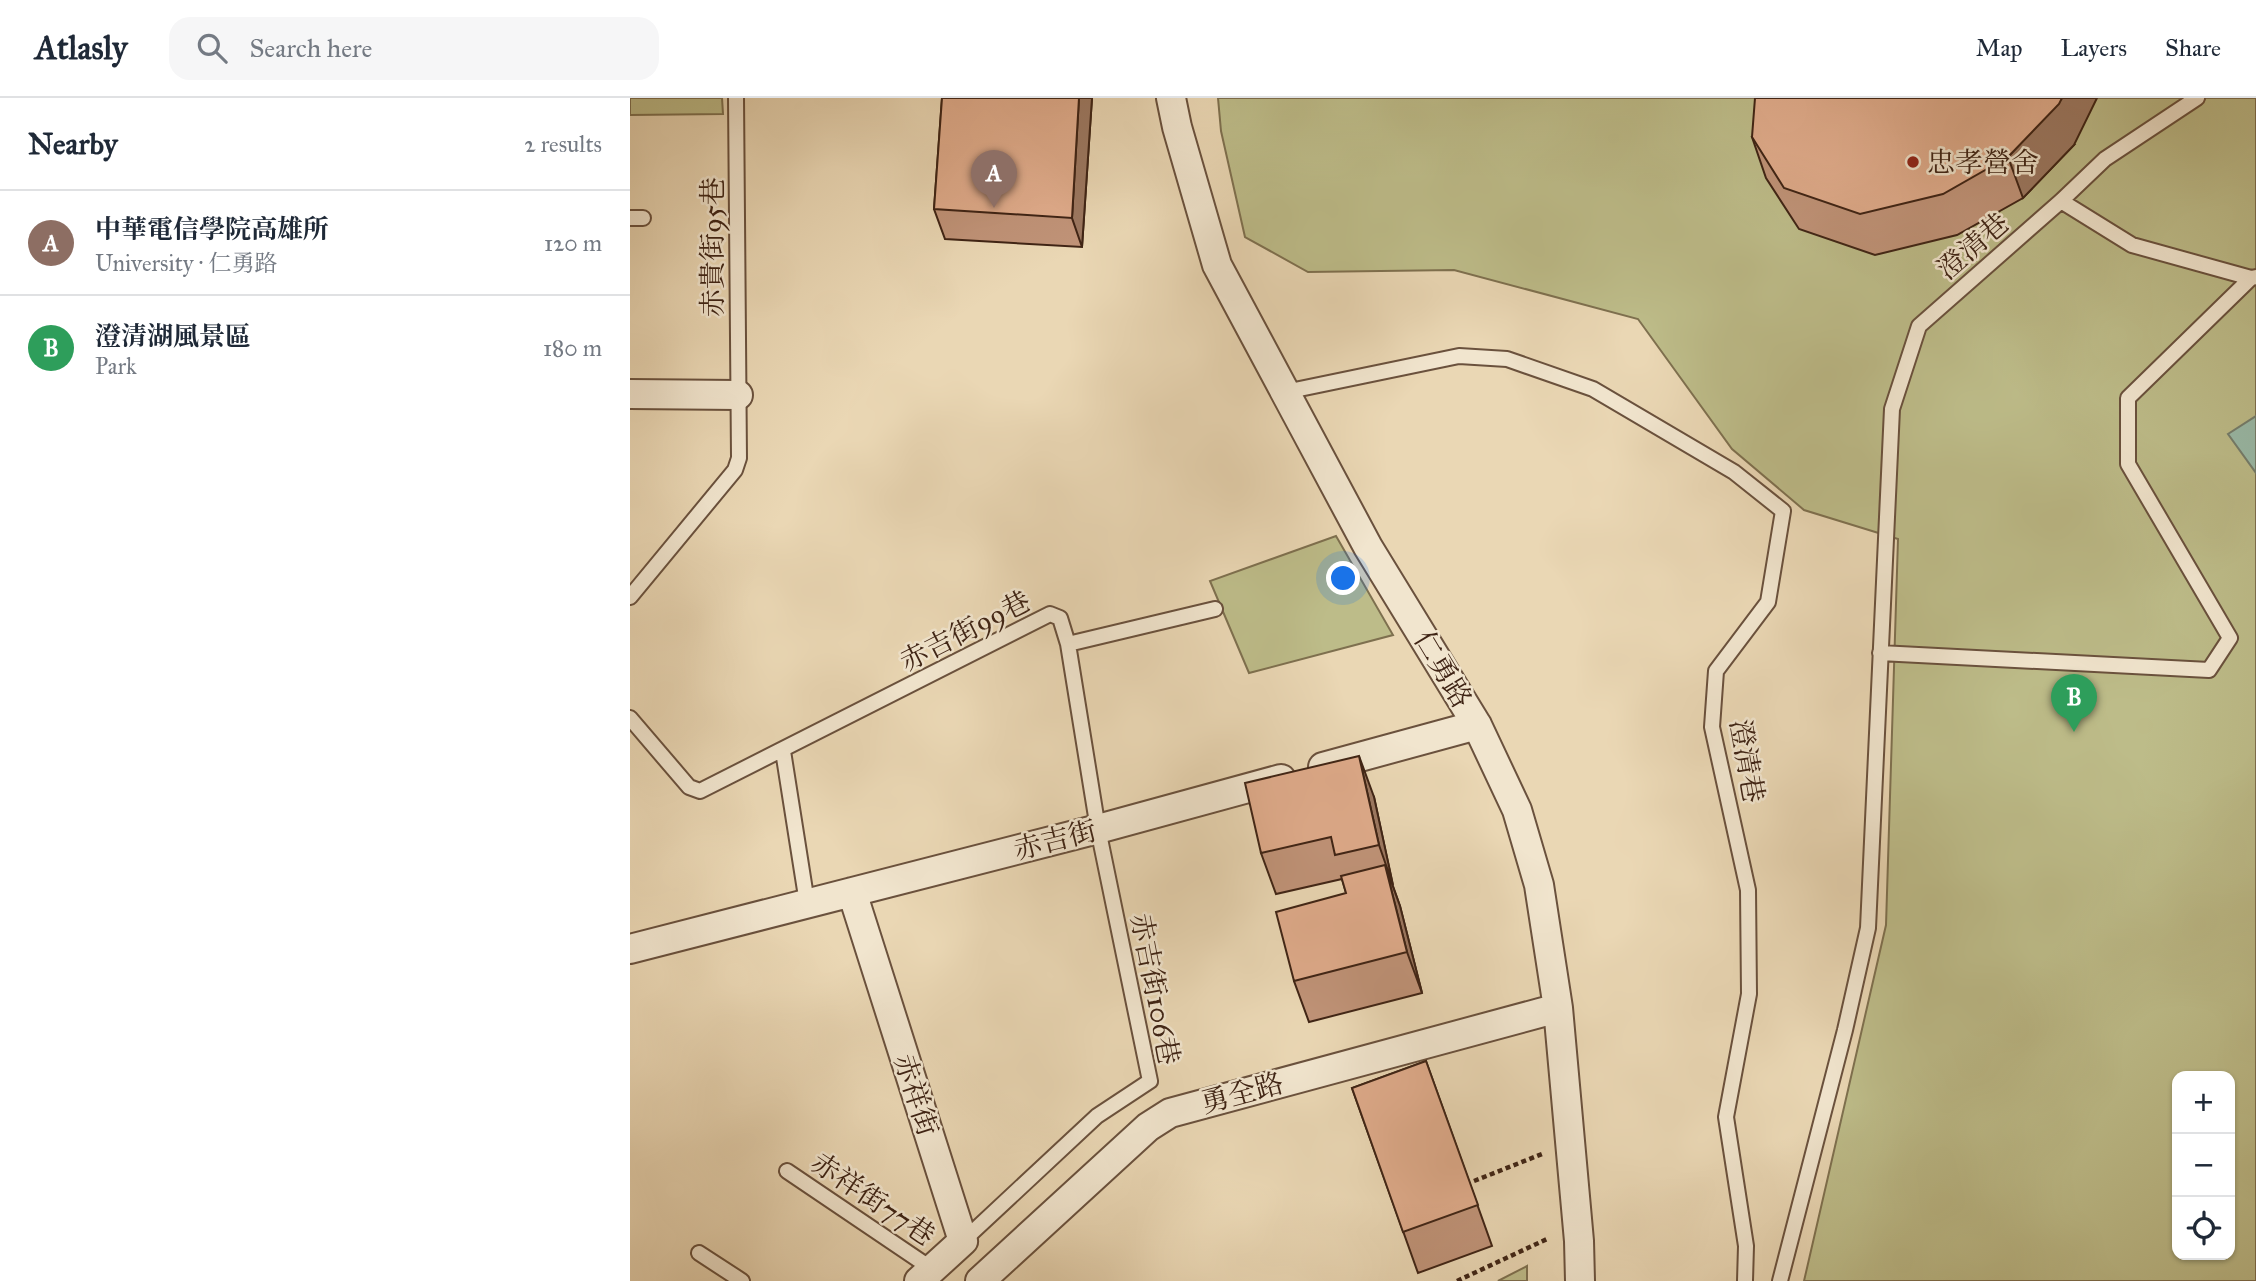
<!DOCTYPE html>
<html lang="en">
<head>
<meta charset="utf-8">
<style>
  :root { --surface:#fff; --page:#f6f6f7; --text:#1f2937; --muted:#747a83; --line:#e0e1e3; --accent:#1a73e8 }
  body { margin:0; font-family:"IM FELL Great Primer","Noto Serif TC",serif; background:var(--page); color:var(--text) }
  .controls { position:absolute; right:21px; bottom:21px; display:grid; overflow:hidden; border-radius:14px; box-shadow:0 2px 5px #0004 }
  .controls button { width:63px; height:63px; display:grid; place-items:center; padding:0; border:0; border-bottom:2px solid var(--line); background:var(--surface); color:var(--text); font:35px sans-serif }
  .you { position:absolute; left:714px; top:481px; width:24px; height:24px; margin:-18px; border:5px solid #fff; border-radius:50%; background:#1a73e8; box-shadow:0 0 0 10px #1a73e833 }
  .badge { display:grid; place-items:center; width:46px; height:46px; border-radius:50%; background:var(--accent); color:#fff; font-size:23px; font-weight:700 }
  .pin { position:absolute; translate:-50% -58px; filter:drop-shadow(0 2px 4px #0008) }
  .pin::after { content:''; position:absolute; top:37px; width:24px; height:21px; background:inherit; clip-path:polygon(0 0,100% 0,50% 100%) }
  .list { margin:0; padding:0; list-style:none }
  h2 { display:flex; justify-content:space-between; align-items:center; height:91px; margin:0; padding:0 28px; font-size:30px }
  h2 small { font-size:23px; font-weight:400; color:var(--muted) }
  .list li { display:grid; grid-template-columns:46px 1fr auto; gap:21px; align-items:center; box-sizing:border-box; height:105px; padding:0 28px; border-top:2px solid var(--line) }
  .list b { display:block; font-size:26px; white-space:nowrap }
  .list p { margin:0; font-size:23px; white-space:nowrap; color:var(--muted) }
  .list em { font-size:23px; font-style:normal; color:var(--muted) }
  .icon { flex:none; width:38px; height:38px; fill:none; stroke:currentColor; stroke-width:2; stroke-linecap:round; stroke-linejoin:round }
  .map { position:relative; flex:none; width:1626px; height:1183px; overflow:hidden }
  header { display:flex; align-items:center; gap:42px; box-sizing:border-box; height:98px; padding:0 35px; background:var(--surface); border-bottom:2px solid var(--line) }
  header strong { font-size:33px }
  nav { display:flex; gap:38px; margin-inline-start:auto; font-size:24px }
  .search { width:490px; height:63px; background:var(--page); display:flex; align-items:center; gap:18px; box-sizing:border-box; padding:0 24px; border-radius:21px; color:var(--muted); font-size:26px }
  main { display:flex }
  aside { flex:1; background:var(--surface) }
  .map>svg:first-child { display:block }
  .green { fill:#bdbc89; stroke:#7e704f; stroke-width:2; fill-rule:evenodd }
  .water { fill:#99baa8; stroke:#757e6d; stroke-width:2 }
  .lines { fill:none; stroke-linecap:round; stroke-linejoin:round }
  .service-casing { stroke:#6a513d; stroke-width:18 }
  .minor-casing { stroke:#6a513d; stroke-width:32 }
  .path { stroke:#3f2415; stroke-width:4.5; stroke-dasharray:5 3.5; stroke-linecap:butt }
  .service { stroke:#f1e5ce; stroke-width:14 }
  .minor { stroke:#f1e5ce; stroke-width:28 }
  .wall { fill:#c09378; stroke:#3f2415; stroke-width:2 }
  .shaded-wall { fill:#9c7861; stroke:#3f2415; stroke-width:2 }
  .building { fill:#dfab8b; stroke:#3f2415; stroke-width:2 }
  .poi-dot { fill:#8f2418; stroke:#f1e5ce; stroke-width:2.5 }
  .labels { text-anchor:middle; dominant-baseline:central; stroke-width:5; stroke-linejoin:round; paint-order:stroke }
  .poi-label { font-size:28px; fill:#3f2415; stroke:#f1e5ce; text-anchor:start }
  .street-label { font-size:28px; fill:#3f2415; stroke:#f1e5ce }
</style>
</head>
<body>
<header>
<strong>Atlasly</strong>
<div class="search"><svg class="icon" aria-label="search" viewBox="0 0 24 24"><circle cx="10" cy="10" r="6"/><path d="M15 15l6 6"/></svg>Search here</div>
<nav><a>Map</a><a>Layers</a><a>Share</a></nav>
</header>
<main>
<aside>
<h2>Nearby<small>2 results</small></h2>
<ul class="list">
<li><span class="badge" style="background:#8d6e63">A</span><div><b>中華電信學院高雄所</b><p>University · 仁勇路</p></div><em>120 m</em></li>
<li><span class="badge" style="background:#2e9e5b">B</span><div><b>澄清湖風景區</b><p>Park</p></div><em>180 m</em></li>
</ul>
</aside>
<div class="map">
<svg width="1626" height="1183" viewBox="0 0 1626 1183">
  <rect width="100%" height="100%" fill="#ead7b4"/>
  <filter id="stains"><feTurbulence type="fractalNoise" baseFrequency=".00286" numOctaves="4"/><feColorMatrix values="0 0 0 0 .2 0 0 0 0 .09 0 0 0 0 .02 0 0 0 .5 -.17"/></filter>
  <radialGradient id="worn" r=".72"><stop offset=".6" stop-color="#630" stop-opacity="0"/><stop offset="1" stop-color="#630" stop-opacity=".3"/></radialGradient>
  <path class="green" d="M 0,0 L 92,0 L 93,16 L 0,17 Z
    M 588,0 L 1626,0 L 1626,1183 L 1174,1183 L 1256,827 L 1268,441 L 1174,412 L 1102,351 L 1008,221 L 824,172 L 678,174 L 615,139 L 591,33 ZM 1547,978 L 1600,978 L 1600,1157 L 1547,1157 Z
    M 706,438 L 763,537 L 619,575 L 580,483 Z
    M 897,1168 L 897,1183 L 868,1183 Z"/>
  <path class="water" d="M 1626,318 L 1626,375 L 1598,336 Z"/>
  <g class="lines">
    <defs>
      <path id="service" d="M 1431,103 L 1502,147 L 1621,180 L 1626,179
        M 0,120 L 13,120
        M 655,294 L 829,258 L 877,261 L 963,291 L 1104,374 L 1153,413 L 1138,504 L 1086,573 L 1082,629 L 1118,792 L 1119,896 L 1096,1019 L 1116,1148 L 1115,1183
        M 0,499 L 105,372 L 109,360 L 106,0
        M 438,546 L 585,511
        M 1250,555 L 1579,572 L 1600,540 L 1498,366 L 1498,300 L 1621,180
        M 0,620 L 59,689 L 70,693 L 420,516 L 430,520 L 438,546 L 468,731 L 520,983 L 467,1018 L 333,1143
        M 153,653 L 177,805
        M 157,1073 L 302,1171
        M 69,1155 L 112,1183
        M 1150,1183 L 1215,932 L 1238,830 L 1262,311 L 1289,228 L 1431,103 L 1475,61 L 1567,0"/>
      <path id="minor" d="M 541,0 L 547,29 L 587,167 L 738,449 L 847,627 L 887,712 L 909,787 L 928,910 L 949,1143 L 950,1183
        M 0,296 L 108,297
        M 693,669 L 847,627
        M 222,794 L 333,1143 L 289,1183
        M 0,851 L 468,731 L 651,681
        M 350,1183 L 518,1029 L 540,1015 L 928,910"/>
    </defs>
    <use href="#service" class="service-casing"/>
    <use href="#minor" class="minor-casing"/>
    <path class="path" d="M 844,1083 L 912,1056
      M 827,1183 L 917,1141"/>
    <use href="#service" class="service"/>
    <use href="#minor" class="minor"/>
  </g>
  <path class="wall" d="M 312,0 L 462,0 L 452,149 L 315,141 L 304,111 Z
    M 1122,39 L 1444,47 L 1393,100 L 1327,137 L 1245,157 L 1169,131 L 1136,80 Z
    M 744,699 L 763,788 L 770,808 L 792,895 L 679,924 L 664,883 L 716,795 L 712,781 L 646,796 L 631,755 Z
    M 796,963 L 862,1148 L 788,1175 L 722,990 Z"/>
  <path class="shaded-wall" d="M 449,0 L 462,0 L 452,149 L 442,120 Z
    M 1432,0 L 1467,0 L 1444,47 L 1393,100 L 1378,59 Z
    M 729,658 L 744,699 L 763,787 L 749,747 Z
    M 755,767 L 770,808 L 792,895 L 777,854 Z"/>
  <path class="building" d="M 312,0 L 449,0 L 442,120 L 304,111 Z
    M 1125,0 L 1432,0 L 1429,6 L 1378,59 L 1313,96 L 1230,116 L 1154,90 L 1122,39 Z
    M 729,658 L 749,747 L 705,757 L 701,739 L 631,755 L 615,685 Z
    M 755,767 L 777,854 L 664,883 L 646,814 L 716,795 L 711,778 Z
    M 796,963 L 848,1107 L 773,1134 L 722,990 Z"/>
  <circle class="poi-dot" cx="1283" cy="64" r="7"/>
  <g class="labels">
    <g class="poi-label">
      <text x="1297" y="64">忠孝營舍</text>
    </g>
    <g class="street-label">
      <text transform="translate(1343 148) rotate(-41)">澄清巷</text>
      <text transform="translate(82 149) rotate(-90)">赤貴街95巷</text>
      <text transform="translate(335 533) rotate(-27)">赤吉街99巷</text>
      <text transform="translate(813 571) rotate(59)">仁勇路</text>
      <text transform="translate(1117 663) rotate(80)">澄清巷</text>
      <text transform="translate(425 742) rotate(-14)">赤吉街</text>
      <text transform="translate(525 891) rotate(79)">赤吉街106巷</text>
      <text transform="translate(612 995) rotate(-15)">勇全路</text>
      <text transform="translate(286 997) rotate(72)">赤祥街</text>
      <text transform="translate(243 1101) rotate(34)">赤祥街77巷</text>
    </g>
  </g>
  <rect width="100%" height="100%" filter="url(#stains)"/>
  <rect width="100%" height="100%" fill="url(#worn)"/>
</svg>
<div class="controls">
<button>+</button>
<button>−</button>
<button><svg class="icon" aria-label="locate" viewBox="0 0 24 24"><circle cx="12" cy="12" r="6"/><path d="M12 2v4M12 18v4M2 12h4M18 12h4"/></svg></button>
</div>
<div class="you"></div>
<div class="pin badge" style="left:364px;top:110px;background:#8d6e63">A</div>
<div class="pin badge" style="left:1444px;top:634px;background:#2e9e5b">B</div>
</div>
</main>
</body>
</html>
